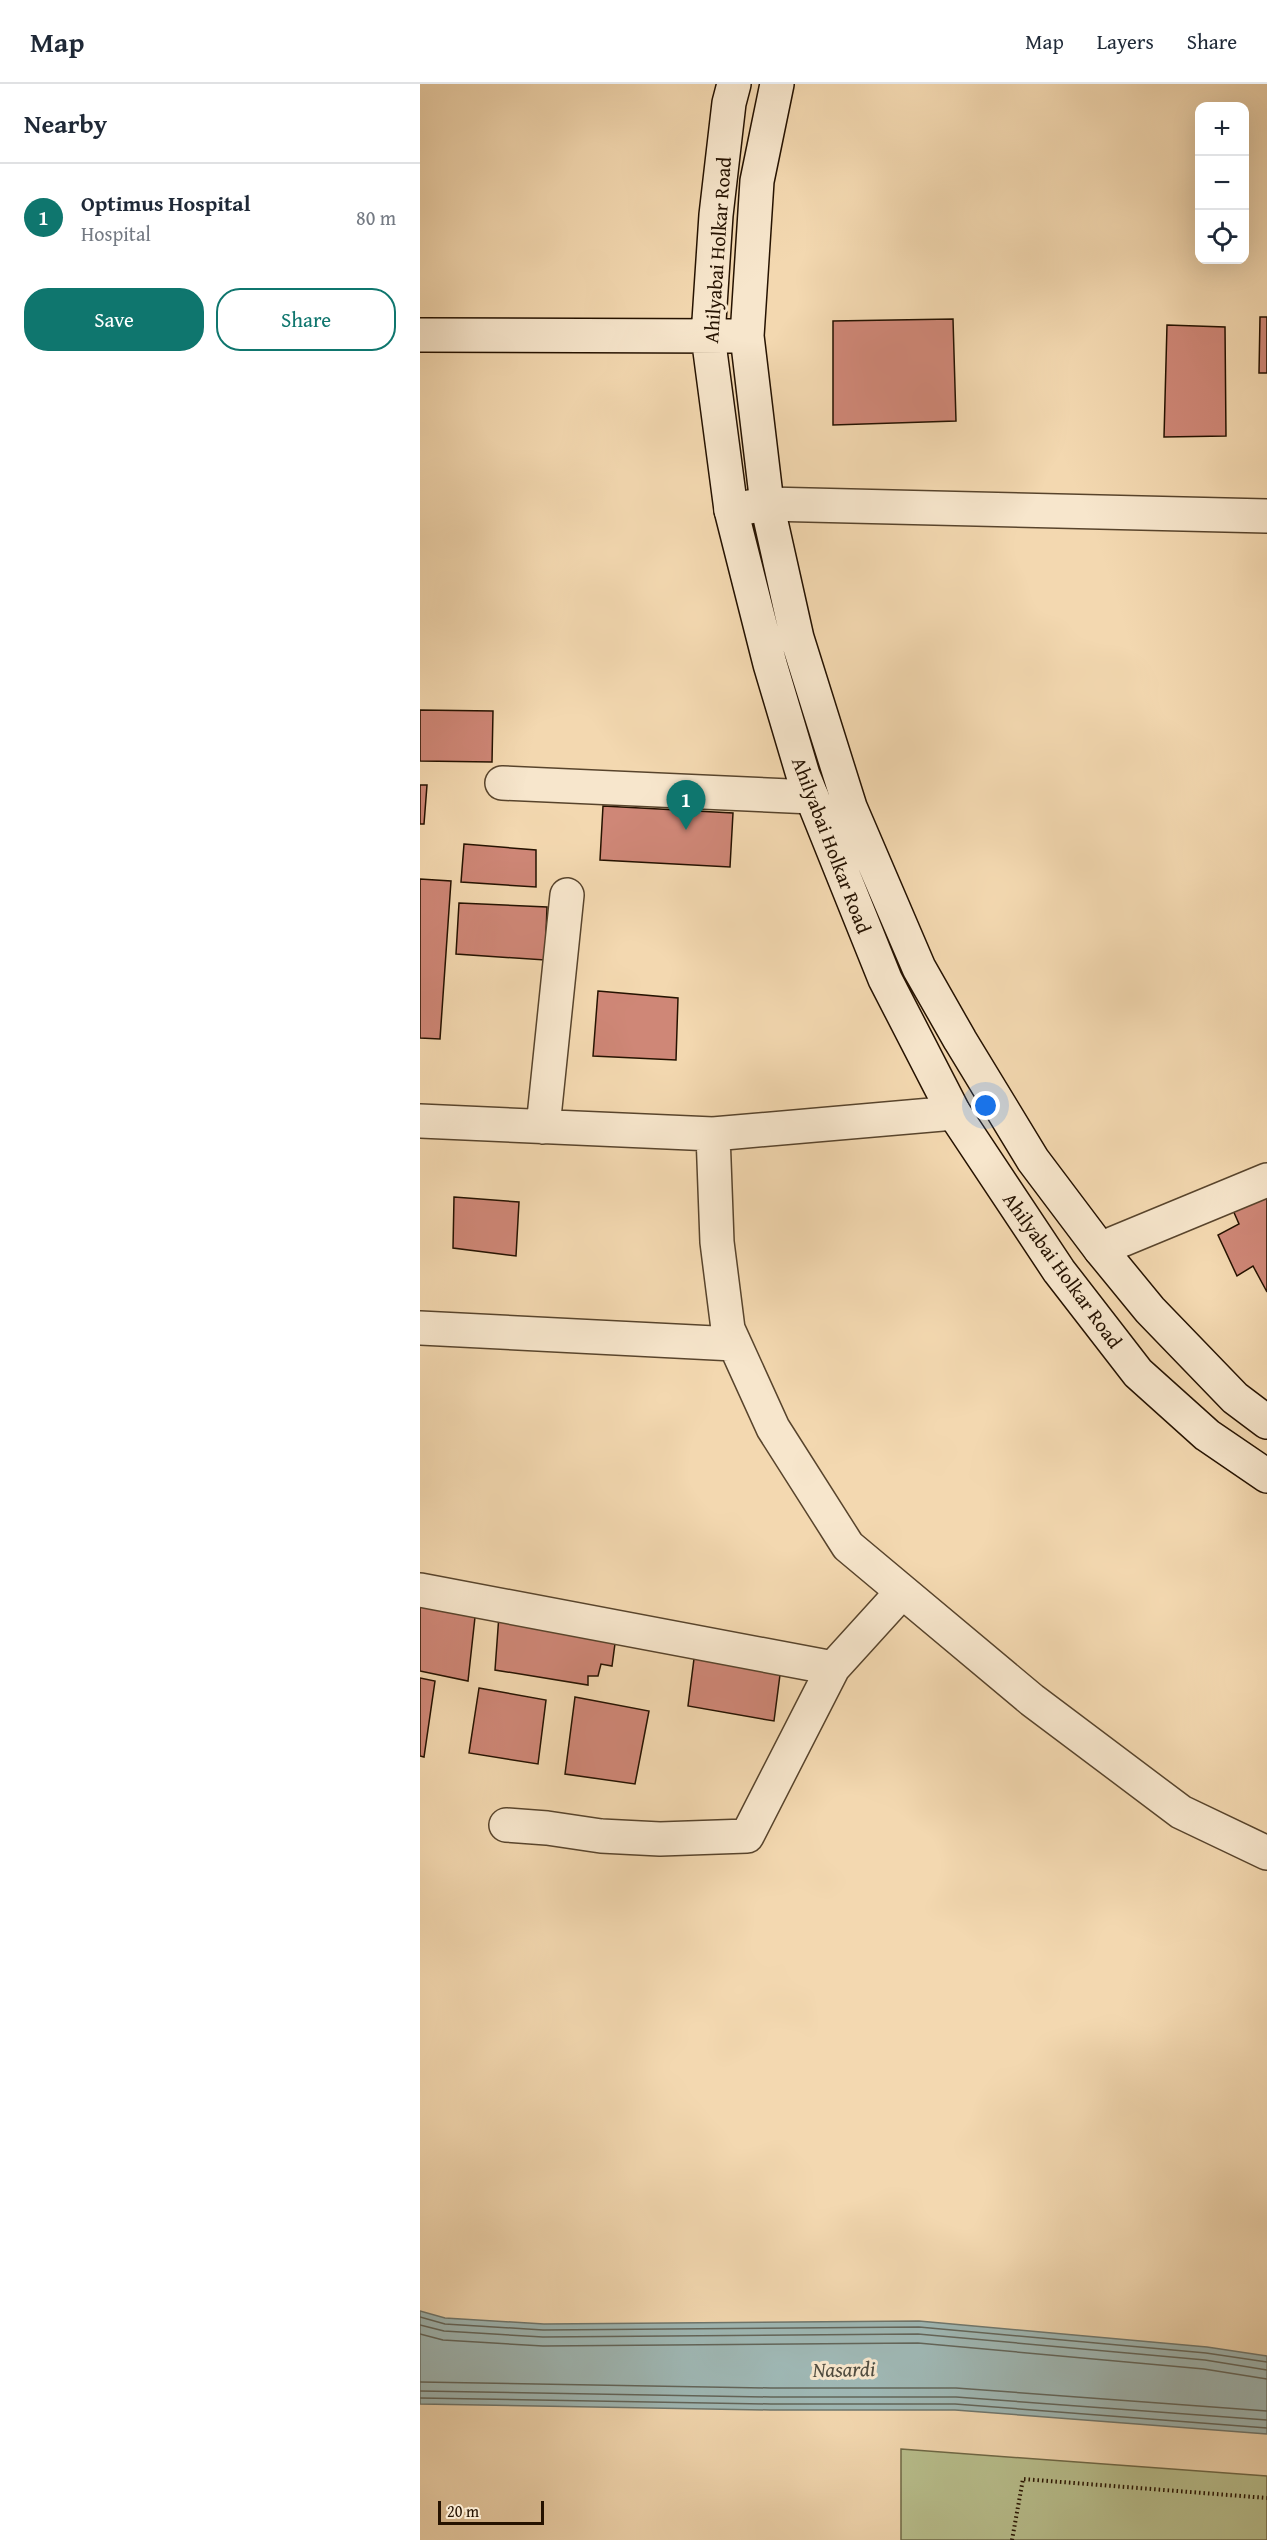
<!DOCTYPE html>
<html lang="en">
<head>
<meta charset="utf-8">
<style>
  :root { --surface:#fff; --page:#f6f6f7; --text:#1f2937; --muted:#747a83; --line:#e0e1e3; --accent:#0f766e }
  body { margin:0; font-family:"Gentium Book Plus",serif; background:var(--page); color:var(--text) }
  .controls { position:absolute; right:18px; top:18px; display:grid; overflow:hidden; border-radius:12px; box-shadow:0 6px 24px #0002 }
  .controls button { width:54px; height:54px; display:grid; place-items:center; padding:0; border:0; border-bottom:2px solid var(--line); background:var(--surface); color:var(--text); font:30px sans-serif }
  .scale { position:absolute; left:18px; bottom:15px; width:106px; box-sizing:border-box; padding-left:6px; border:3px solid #251200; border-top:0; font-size:16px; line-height:21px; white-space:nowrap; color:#251200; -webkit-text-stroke:4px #f7e6cc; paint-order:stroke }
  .you { position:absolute; left:566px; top:1022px; width:21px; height:21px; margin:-15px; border:4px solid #fff; border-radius:50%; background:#1a73e8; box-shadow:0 0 0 9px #1a73e833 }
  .badge { display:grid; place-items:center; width:39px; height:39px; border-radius:50%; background:var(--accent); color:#fff; font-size:20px; font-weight:700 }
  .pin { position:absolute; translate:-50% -50px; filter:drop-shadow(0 2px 3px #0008) }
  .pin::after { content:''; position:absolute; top:32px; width:21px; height:18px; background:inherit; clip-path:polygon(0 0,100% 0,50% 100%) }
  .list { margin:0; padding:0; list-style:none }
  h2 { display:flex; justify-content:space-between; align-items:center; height:78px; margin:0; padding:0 24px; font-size:26px }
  h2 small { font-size:20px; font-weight:400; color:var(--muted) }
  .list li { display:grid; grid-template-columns:39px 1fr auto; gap:18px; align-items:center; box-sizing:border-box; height:108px; padding:0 24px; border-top:2px solid var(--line) }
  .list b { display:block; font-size:22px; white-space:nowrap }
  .list p { margin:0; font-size:20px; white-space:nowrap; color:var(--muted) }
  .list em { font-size:20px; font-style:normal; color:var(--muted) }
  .actions { display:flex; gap:12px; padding:18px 24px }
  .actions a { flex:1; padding:14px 0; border:2px solid var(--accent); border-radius:24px; text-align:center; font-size:21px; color:var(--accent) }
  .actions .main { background:var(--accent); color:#fff }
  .icon { flex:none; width:33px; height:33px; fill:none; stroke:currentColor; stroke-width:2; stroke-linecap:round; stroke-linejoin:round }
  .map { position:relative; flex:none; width:847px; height:2456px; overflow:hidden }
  header { display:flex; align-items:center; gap:36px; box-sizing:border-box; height:84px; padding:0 30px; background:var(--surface); border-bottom:2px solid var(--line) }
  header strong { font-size:28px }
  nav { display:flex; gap:33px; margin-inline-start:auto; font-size:21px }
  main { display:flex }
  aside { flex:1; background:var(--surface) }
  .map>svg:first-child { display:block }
  .green { fill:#b8bf8d; stroke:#6e6846; stroke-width:1.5 }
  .water { fill:#9fb8b5; stroke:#6e766d; stroke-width:1.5 }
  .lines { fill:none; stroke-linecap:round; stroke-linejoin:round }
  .shore { stroke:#62655a; stroke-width:1.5 }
  .building { fill:#cf8777; stroke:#251200; stroke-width:1.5 }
  .street-casing { stroke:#58442c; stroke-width:36 }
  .secondary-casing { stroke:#251200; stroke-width:36 }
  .path { stroke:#251200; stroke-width:4; stroke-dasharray:1.5 3; stroke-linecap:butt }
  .street { stroke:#f7e6cc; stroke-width:33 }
  .secondary { stroke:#f7e6cc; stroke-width:33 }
  .labels { text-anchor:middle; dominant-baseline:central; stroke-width:6; stroke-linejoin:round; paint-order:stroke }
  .street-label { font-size:20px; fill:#251200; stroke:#f7e6cc }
  .water-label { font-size:21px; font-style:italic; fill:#504c3f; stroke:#f7e6cc }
</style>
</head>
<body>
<header>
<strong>Map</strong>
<nav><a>Map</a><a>Layers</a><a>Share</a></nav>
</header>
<main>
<aside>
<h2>Nearby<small></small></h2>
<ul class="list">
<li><span class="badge">1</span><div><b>Optimus Hospital</b><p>Hospital</p></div><em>80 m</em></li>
</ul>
<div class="actions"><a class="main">Save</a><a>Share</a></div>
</aside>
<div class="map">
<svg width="847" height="2456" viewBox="0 0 847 2456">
  <rect width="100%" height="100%" fill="#f3d8b0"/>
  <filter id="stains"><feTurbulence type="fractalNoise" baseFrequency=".00333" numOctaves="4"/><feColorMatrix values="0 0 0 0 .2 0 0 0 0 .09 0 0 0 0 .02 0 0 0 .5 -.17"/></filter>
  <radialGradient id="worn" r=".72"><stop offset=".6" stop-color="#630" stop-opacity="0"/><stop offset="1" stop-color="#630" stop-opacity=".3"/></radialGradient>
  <path class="green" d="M 481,2365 L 847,2392 L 847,2456 L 481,2456 Z"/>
  <path class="water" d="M 0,2227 L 25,2234 L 124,2240 L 499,2237 L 787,2263 L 847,2272 L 847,2350 L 535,2326 L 350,2326 L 0,2320 Z"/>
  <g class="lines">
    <path class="shore" d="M 0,2233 L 25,2240 L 123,2246 L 499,2243 L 786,2269 L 847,2278
      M 0,2241 L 24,2247 L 123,2253 L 498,2250 L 785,2276 L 847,2286
      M 0,2250 L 23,2256 L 123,2262 L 498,2259 L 784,2285 L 847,2295
      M 0,2298 L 351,2304 L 536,2304 L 847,2327
      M 0,2307 L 351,2313 L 536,2313 L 847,2336
      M 0,2314 L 351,2320 L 535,2320 L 847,2344"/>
  </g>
  <path class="building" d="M 840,233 L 847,233 L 847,289 L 839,289 Z
    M 533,235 L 536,337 L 413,341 L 413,237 Z
    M 747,241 L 805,243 L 806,352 L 744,353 Z
    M 0,626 L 73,627 L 72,678 L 0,677 Z
    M 0,701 L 7,701 L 4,740 L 0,740 Z
    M 183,722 L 313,729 L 310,783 L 180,776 Z
    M 44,760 L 116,766 L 116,803 L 41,798 Z
    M 0,795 L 31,797 L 20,955 L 0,954 Z
    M 39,819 L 127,823 L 125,876 L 36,870 Z
    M 178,907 L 258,914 L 256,976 L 173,972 Z
    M 847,1109 L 847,1208 L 833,1182 L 817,1192 L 798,1151 L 819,1140 L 812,1124 Z
    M 34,1113 L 99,1118 L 96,1172 L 33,1164 Z
    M 0,1522 L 55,1533 L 48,1597 L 0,1587 Z
    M 79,1531 L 196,1552 L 192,1582 L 181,1580 L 178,1592 L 168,1592 L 168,1601 L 75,1586 Z
    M 275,1567 L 361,1583 L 354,1637 L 268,1622 Z
    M 0,1594 L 15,1597 L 4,1673 L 0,1672 Z
    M 59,1604 L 126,1616 L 118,1680 L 49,1669 Z
    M 155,1613 L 229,1627 L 215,1700 L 145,1690 Z"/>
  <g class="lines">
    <defs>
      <path id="street" d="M 311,426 L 347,420 L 847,432
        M 82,699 L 392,713
        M 0,1037 L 293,1050 L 534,1029
        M 123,1043 L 147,811
        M 293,1050 L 297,1158 L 308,1245 L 353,1344 L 428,1462 L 612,1616 L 761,1728 L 847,1769
        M 680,1165 L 847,1096
        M 0,1244 L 314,1260
        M 0,1506 L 413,1584
        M 86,1741 L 127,1744 L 181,1752 L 240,1755 L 327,1752 L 413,1584 L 482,1508"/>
      <path id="secondary" d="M 314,0 L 309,19 L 296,131 L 288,252 L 311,426 L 350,580 L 383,691 L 465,895 L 534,1029 L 639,1187 L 718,1289 L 787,1351 L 847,1392
        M 357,0 L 337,97 L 327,252 L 347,420 L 377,554 L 430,723 L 499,884 L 540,956 L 613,1076 L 680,1165 L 730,1226 L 815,1314 L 847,1338
        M 0,251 L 310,252"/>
    </defs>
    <use href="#street" class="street-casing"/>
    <use href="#secondary" class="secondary-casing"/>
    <path class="path" d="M 592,2456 L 603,2395 L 847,2414"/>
    <use href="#street" class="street"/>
    <use href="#secondary" class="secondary"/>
  </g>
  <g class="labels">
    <g class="street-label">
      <text transform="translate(297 166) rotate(-86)">Ahilyabai Holkar Road</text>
      <text transform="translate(412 761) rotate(69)">Ahilyabai Holkar Road</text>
      <text transform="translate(643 1186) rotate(54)">Ahilyabai Holkar Road</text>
    </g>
    <g class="water-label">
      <text transform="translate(424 2285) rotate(-1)">Nasardi</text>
    </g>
  </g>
  <rect width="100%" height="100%" filter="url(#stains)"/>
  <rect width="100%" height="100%" fill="url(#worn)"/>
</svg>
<div class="controls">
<button>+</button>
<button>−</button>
<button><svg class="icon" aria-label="locate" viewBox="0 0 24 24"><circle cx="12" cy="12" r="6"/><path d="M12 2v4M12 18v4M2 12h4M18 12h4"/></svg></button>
</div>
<div class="scale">20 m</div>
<div class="you"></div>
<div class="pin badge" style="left:266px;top:746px">1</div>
</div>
</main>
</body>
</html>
